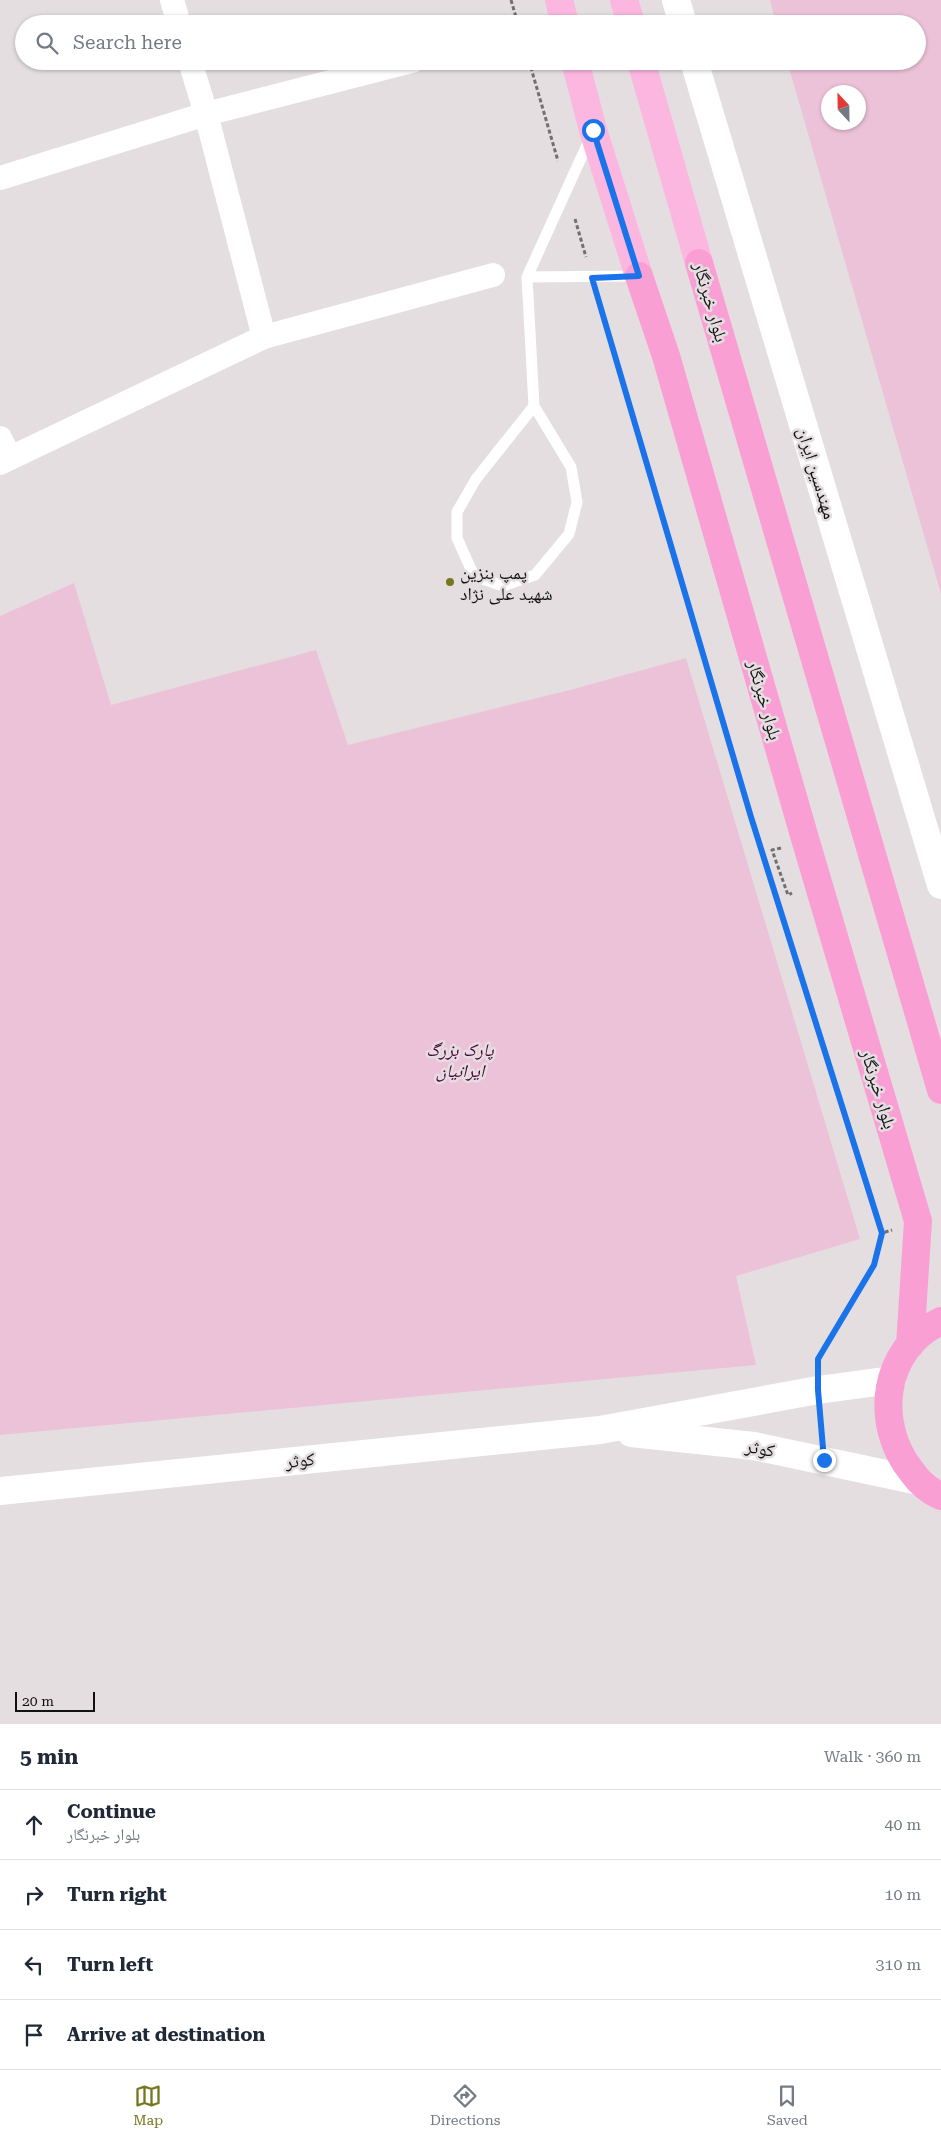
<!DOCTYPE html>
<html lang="en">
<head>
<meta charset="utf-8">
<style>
  :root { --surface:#fff; --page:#f2f2f3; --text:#1f2937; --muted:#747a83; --line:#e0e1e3; --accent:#767820 }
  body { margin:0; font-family:"Roboto Serif","Noto Naskh Arabic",serif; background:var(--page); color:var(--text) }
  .compass { position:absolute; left:821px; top:85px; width:45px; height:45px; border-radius:50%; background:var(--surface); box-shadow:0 1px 4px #0004; rotate:338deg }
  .scale { position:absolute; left:15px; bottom:12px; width:80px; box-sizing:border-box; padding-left:5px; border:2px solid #121112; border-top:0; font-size:14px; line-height:18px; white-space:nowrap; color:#121112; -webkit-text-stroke:4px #e4dee1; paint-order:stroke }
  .stop { position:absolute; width:15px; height:15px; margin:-11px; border:4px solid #1a73e8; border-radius:50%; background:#fff }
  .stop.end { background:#1a73e8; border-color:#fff; box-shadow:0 1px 5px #0008 }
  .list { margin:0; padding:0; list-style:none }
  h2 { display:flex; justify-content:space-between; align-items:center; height:65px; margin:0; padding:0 20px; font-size:21px }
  h2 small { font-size:16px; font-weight:400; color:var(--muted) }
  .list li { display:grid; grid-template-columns:32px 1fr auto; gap:15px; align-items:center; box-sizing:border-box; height:70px; padding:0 20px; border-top:1px solid var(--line) }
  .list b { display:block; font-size:19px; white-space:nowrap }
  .list p { margin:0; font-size:16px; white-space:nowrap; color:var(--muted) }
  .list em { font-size:16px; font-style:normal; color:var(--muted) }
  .icon { flex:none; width:28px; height:28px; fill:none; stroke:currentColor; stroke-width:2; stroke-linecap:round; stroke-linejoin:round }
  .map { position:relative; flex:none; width:941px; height:1724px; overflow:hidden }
  .search { position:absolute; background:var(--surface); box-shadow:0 1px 4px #0004; left:15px; right:15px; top:15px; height:55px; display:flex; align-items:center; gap:12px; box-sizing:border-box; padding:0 18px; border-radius:28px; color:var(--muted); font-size:19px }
  .sheet { height:345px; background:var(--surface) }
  nav { display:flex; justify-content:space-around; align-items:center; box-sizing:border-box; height:70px; border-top:1px solid var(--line); background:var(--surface); font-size:14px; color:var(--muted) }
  nav a { display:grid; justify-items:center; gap:2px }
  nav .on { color:var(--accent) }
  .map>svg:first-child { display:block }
  .green { fill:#ecc2d8; fill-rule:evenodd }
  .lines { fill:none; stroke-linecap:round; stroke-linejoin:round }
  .path { stroke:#726f71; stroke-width:3; stroke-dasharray:4 2.5; stroke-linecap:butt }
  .service { stroke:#fff; stroke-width:11 }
  .minor { stroke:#fff; stroke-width:24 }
  .secondary { stroke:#fff; stroke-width:28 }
  .primary { stroke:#fbb7df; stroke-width:28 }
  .trunk { stroke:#fa9fd4; stroke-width:28 }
  .route { stroke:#1a73e8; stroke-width:6 }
  .poi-dot { fill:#767820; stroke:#e4dee1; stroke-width:2 }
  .labels { text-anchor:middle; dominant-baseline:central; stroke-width:5; stroke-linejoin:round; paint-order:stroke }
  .street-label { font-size:18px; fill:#121112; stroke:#e4dee1 }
  .poi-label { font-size:18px; fill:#121112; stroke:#e4dee1; text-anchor:start }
  .park-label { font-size:18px; font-style:italic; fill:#4d0136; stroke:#e4dee1 }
</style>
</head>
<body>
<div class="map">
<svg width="941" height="1724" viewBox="0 0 941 1724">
  <rect width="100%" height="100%" fill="#e4dee1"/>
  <path class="green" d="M 770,0 L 941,0 L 941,594 L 787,61 L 917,61 L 917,24 L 776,24 ZM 828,92 L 858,92 L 858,122 L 828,122 Z
    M 74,583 L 111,705 L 316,650 L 348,745 L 570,690 L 686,658 L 860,1239 L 736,1276 L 756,1365 L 0,1435 L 0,616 Z"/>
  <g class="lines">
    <path class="path" d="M 511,0 L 518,24
      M 529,61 L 558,161
      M 575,219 L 586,257
      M 597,294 L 751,817 L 882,1233
      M 781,848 L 772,850 L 788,895 L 792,893
      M 818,1363 L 818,1359 L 875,1265 L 882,1233 L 892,1230
      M 820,1416 L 822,1432"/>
    <path class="service" d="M 527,277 L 638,276
      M 534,406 L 476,479 L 457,512 L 457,538 L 474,576 L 503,586 L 535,575 L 569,534 L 577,502 L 571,467 L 534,406 L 527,277 L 591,136"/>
    <path class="minor" d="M 172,0 L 179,24
      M 190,61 L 206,114 L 264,337
      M 0,178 L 206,114 L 412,61
      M 0,438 L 10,458
      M 0,463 L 264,337 L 493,275"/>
    <path class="secondary" d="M 676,0 L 683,24
      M 694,61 L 941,885
      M 631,1433 L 754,1446 L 919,1481
      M 0,1491 L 600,1430 L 818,1390 L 892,1380"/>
    <path class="primary" d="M 559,0 L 565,24
      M 624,0 L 631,24
      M 575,61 L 593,130 L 639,276
      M 641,61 L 699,263"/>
    <path class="trunk" d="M 699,263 L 941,1090
      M 639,276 L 666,356 L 806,842 L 918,1221 L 910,1345
      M 941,1321 C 882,1348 873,1424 912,1472 C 919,1482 929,1491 941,1496"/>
  </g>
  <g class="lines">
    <path class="route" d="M 593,130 L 639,276 L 592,278 L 751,817 L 882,1233 L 874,1265 L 818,1359 L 818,1390 L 824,1460"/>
  </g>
  <circle class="poi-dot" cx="450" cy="582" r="5"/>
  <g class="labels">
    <g class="street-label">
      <text transform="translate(711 302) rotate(74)">بلوار خبرنگار</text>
      <text transform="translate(817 473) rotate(73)">مهندسین ایران</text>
      <text transform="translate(765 700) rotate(74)">بلوار خبرنگار</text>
      <text transform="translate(879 1089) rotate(73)">بلوار خبرنگار</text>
      <text transform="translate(760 1448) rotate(10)">کوثر</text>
      <text transform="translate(300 1460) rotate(-6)">کوثر</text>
    </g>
    <g class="poi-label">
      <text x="460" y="572">پمپ بنزین<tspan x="460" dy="21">شهید علی نژاد</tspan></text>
    </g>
    <g class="park-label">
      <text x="460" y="1049">پارک بزرگ<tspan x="460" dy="21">ایرانیان</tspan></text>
    </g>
  </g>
</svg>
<svg class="compass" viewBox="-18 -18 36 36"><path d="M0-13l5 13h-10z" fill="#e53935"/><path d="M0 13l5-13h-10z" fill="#747a83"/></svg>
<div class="scale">20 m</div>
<div class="stop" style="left:593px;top:130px"></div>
<div class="stop end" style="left:824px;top:1460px"></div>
<div class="search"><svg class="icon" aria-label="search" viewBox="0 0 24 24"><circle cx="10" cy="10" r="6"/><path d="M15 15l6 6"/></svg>Search here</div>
</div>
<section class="sheet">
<h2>5 min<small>Walk · 360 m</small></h2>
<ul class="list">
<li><svg class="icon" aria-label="ahead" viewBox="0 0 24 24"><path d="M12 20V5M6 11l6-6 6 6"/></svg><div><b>Continue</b><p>بلوار خبرنگار</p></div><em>40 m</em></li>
<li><svg class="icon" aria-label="right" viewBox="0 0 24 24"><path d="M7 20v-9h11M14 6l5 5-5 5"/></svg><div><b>Turn right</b></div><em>10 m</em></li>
<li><svg class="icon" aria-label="left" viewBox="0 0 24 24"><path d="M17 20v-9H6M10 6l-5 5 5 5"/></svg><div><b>Turn left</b></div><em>310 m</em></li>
<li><svg class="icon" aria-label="arrive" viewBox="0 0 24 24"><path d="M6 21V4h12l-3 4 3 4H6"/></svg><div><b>Arrive at destination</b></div></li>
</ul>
</section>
<nav>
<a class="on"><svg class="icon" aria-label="map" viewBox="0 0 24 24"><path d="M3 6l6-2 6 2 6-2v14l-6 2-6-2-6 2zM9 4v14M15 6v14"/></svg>Map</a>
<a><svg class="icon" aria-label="directions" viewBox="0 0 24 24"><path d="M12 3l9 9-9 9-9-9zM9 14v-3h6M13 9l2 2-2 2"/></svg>Directions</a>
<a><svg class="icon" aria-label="saved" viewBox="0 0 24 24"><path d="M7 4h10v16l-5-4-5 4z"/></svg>Saved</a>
</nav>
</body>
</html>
